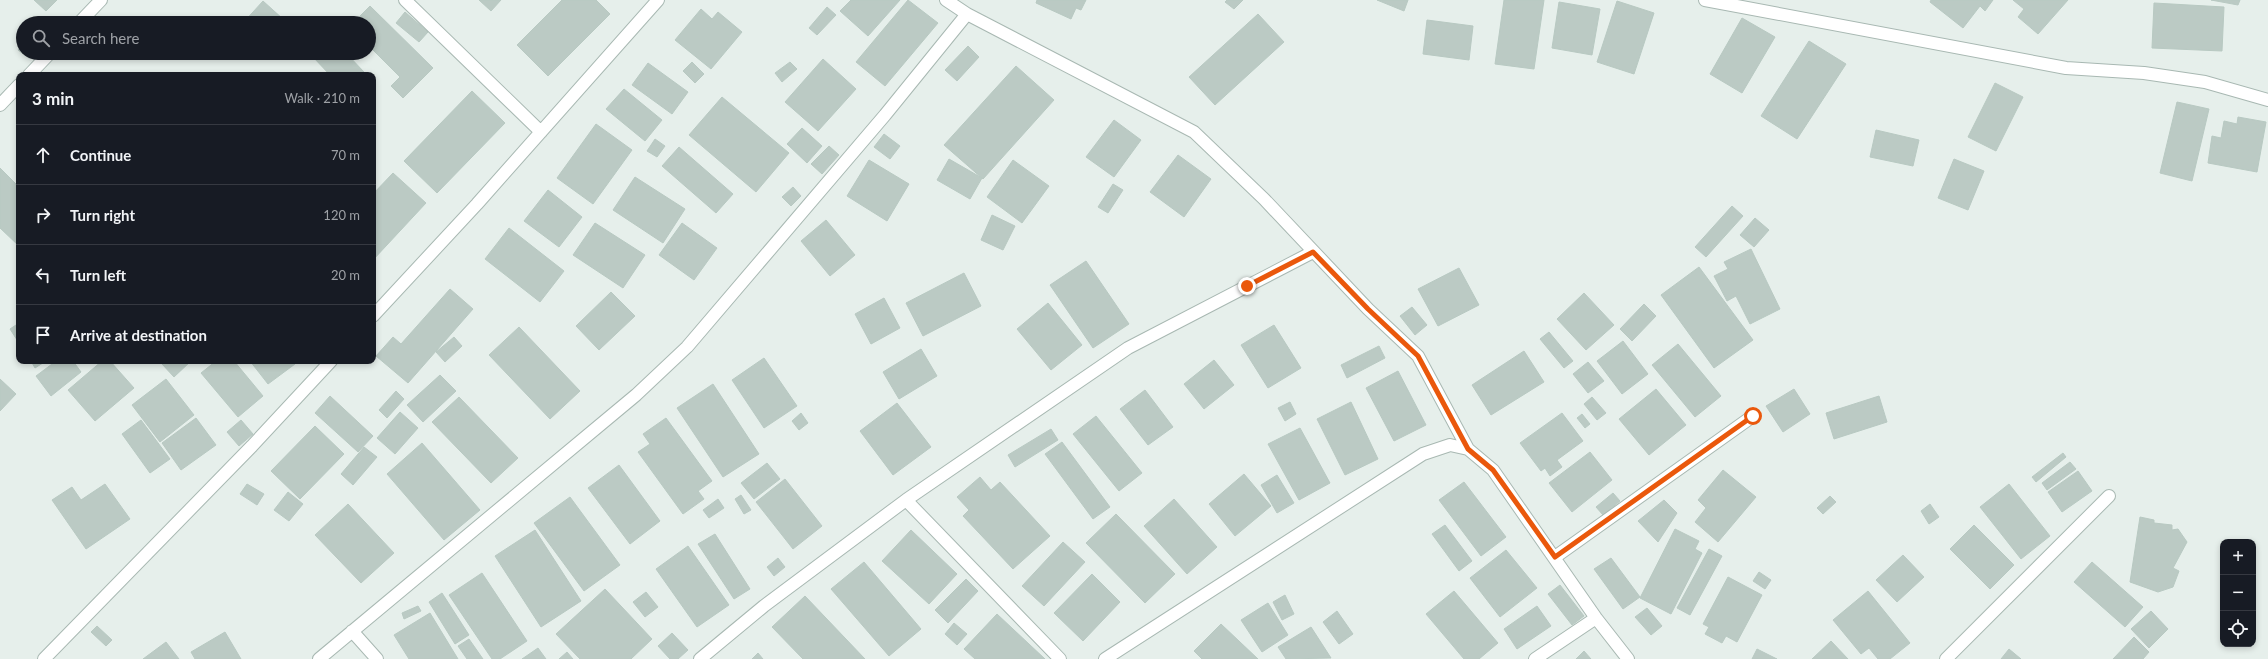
<!DOCTYPE html>
<html lang="en">
<head>
<meta charset="utf-8">
<style>
  :root { --surface:#171b24; --page:#20242c; --text:#f1f3f6; --muted:#9ea1a6; --line:#363941 }
  body { margin:0; font-family:Lato,sans-serif; background:var(--page); color:var(--text) }
  .controls { position:absolute; right:12px; bottom:12px; display:grid; overflow:hidden; border-radius:8px; box-shadow:0 2px 6px #0003 }
  .controls button { width:36px; height:36px; display:grid; place-items:center; padding:0; border:0; border-bottom:1px solid var(--line); background:var(--surface); color:var(--text); font:20px sans-serif }
  .stop { position:absolute; width:12px; height:12px; margin:-9px; border:3px solid #ea580c; border-radius:50%; background:#fff }
  .stop.end { background:#ea580c; border-color:#fff; box-shadow:0 1px 4px #0008 }
  .list { margin:0; padding:0; list-style:none }
  h2 { display:flex; justify-content:space-between; align-items:center; height:52px; margin:0; padding:0 16px; font-size:17px }
  h2 small { font-size:13px; font-weight:400; color:var(--muted) }
  .list li { display:grid; grid-template-columns:26px 1fr auto; gap:12px; align-items:center; box-sizing:border-box; height:60px; padding:0 16px; border-top:1px solid var(--line) }
  .list b { display:block; font-size:15px; white-space:nowrap }
  .list em { font-size:13px; font-style:normal; color:var(--muted) }
  .icon { flex:none; width:22px; height:22px; fill:none; stroke:currentColor; stroke-width:2; stroke-linecap:round; stroke-linejoin:round }
  .map { position:relative; flex:none; width:2268px; height:659px; overflow:hidden }
  .search { position:absolute; background:var(--surface); box-shadow:0 2px 6px #0003; left:16px; top:16px; width:360px; height:44px; display:flex; align-items:center; gap:10px; box-sizing:border-box; padding:0 14px; border-radius:22px; color:var(--muted); font-size:15px }
  .panel { position:absolute; background:var(--surface); box-shadow:0 2px 6px #0003; left:16px; top:72px; width:360px; height:292px; border-radius:8px }
  .map>svg:first-child { display:block }
  .building { fill:#bbcac4; stroke:#b8c9c2 }
  .lines { fill:none; stroke-linecap:round; stroke-linejoin:round }
  .street-casing { stroke:#a8b8b2; stroke-width:14 }
  .street { stroke:#fff; stroke-width:12 }
  .route { stroke:#ea580c; stroke-width:5 }
</style>
</head>
<body>
<div class="map">
<svg width="2268" height="659" viewBox="0 0 2268 659">
  <rect width="100%" height="100%" fill="#e6efeb"/>
  <path class="building" d="M 34,0 L 57,0 L 46,11 Z
    M 479,0 L 501,0 L 491,11 Z
    M 562,0 L 596,0 L 610,14 L 548,76 L 517,45 Z
    M 851,0 L 900,0 L 868,36 L 840,11 Z
    M 908,0 L 938,23 L 885,86 L 856,62 Z
    M 1037,0 L 1086,0 L 1081,10 L 1076,8 L 1071,19 L 1036,3 Z
    M 1227,0 L 1243,0 L 1234,9 L 1225,2 Z
    M 1377,0 L 1408,0 L 1404,11 Z
    M 1504,0 L 1544,0 L 1534,69 L 1495,64 Z
    M 1931,0 L 1993,0 L 1985,11 L 1980,6 L 1963,28 L 1930,2 Z
    M 2013,0 L 2068,0 L 2038,34 L 2018,17 L 2024,9 Z
    M 2211,0 L 2240,0 L 2238,5 Z
    M 263,1 L 283,19 L 280,23 L 243,23 Z
    M 1617,1 L 1654,13 L 1634,74 L 1597,62 Z
    M 1559,2 L 1600,9 L 1592,55 L 1552,48 Z
    M 2154,3 L 2224,7 L 2222,51 L 2152,48 Z
    M 370,6 L 433,68 L 403,98 L 391,86 L 400,77 L 369,46 L 369,23 L 353,23 Z
    M 827,7 L 836,15 L 817,35 L 809,28 Z
    M 701,9 L 712,19 L 718,12 L 742,32 L 711,69 L 675,40 Z
    M 405,12 L 428,32 L 419,42 L 396,23 Z
    M 1258,14 L 1284,42 L 1215,105 L 1189,77 Z
    M 1742,18 L 1775,37 L 1742,93 L 1710,74 Z
    M 1427,20 L 1473,26 L 1469,60 L 1423,54 Z
    M 1809,41 L 1846,64 L 1797,139 L 1761,116 Z
    M 23,44 L 23,53 L 33,53 L 29,58 L 18,50 Z
    M 968,46 L 979,57 L 957,81 L 945,70 Z
    M 317,53 L 346,53 L 364,72 L 361,75 L 330,75 L 313,57 Z
    M 823,59 L 856,89 L 818,131 L 785,102 Z
    M 692,62 L 704,74 L 695,83 L 683,71 Z
    M 790,62 L 797,69 L 782,82 L 775,73 Z
    M 648,63 L 688,92 L 672,114 L 632,85 Z
    M 1016,66 L 1054,100 L 983,179 L 944,145 Z
    M 1995,83 L 2023,97 L 1996,151 L 1968,137 Z
    M 624,89 L 662,120 L 645,141 L 606,109 Z
    M 472,91 L 505,123 L 437,193 L 404,161 Z
    M 722,97 L 789,153 L 756,192 L 689,135 Z
    M 2177,102 L 2209,109 L 2192,181 L 2160,173 Z
    M 2238,117 L 2266,122 L 2257,172 L 2208,163 L 2212,136 L 2221,138 L 2224,121 L 2237,124 Z
    M 1114,120 L 1141,140 L 1114,177 L 1086,157 Z
    M 596,124 L 632,150 L 593,204 L 557,178 Z
    M 802,128 L 822,146 L 807,163 L 787,144 Z
    M 1876,130 L 1919,140 L 1913,166 L 1870,157 Z
    M 884,134 L 900,146 L 890,159 L 874,147 Z
    M 655,139 L 665,146 L 657,157 L 647,151 Z
    M 829,146 L 839,155 L 822,174 L 811,164 Z
    M 679,147 L 733,194 L 716,213 L 662,166 Z
    M 1178,155 L 1211,179 L 1184,217 L 1150,192 Z
    M 949,159 L 982,178 L 970,199 L 937,180 Z
    M 1954,159 L 1984,171 L 1968,210 L 1938,198 Z
    M 869,160 L 909,184 L 887,221 L 847,196 Z
    M 1013,160 L 1049,186 L 1022,223 L 987,197 Z
    M 0,168 L 19,187 L 19,246 L 0,228 Z
    M 393,173 L 426,203 L 373,260 L 373,194 Z
    M 635,177 L 685,209 L 663,243 L 613,210 Z
    M 1113,184 L 1123,190 L 1108,213 L 1098,207 Z
    M 793,187 L 801,196 L 791,206 L 782,197 Z
    M 548,190 L 582,217 L 559,247 L 524,221 Z
    M 1732,206 L 1743,216 L 1706,257 L 1695,247 Z
    M 992,215 L 1015,226 L 1003,250 L 981,240 Z
    M 1755,218 L 1769,230 L 1754,247 L 1740,235 Z
    M 826,220 L 855,255 L 830,276 L 801,241 Z
    M 595,223 L 645,255 L 623,288 L 573,255 Z
    M 682,223 L 717,248 L 694,280 L 659,255 Z
    M 509,228 L 564,271 L 540,302 L 485,259 Z
    M 1751,249 L 1780,309 L 1750,324 L 1736,296 L 1727,301 L 1714,276 L 1728,269 L 1724,262 Z
    M 1086,261 L 1129,324 L 1093,348 L 1050,285 Z
    M 1699,267 L 1753,340 L 1714,368 L 1661,295 Z
    M 1459,268 L 1479,305 L 1438,326 L 1418,289 Z
    M 964,273 L 981,306 L 923,336 L 906,303 Z
    M 450,289 L 473,309 L 408,383 L 376,356 L 393,337 L 401,344 Z
    M 611,292 L 635,316 L 599,350 L 576,326 Z
    M 1584,293 L 1614,325 L 1586,350 L 1557,319 Z
    M 884,298 L 900,328 L 871,344 L 855,314 Z
    M 1048,303 L 1082,345 L 1051,370 L 1017,329 Z
    M 1644,304 L 1656,316 L 1632,341 L 1620,329 Z
    M 1412,307 L 1427,325 L 1415,335 L 1400,316 Z
    M 19,323 L 19,343 L 10,329 Z
    M 1274,325 L 1301,368 L 1268,388 L 1241,345 Z
    M 519,327 L 580,391 L 550,419 L 489,355 Z
    M 1549,332 L 1573,361 L 1564,368 L 1540,339 Z
    M 454,337 L 462,346 L 445,362 L 436,352 Z
    M 1623,341 L 1648,374 L 1622,394 L 1597,361 Z
    M 1678,344 L 1721,396 L 1695,417 L 1652,365 Z
    M 1379,346 L 1385,358 L 1347,378 L 1341,365 Z
    M 921,349 L 937,376 L 899,399 L 883,372 Z
    M 1524,351 L 1544,382 L 1491,415 L 1472,385 Z
    M 764,358 L 797,406 L 764,428 L 732,380 Z
    M 1214,360 L 1234,385 L 1204,409 L 1184,384 Z
    M 31,361 L 46,361 L 35,368 Z
    M 56,361 L 73,361 L 81,372 L 51,396 L 36,376 Z
    M 102,361 L 110,361 L 134,388 L 95,421 L 68,390 Z
    M 166,361 L 191,361 L 174,377 L 162,364 Z
    M 216,361 L 234,361 L 263,396 L 238,417 L 201,373 Z
    M 250,361 L 293,361 L 295,364 L 268,384 Z
    M 1588,362 L 1604,381 L 1588,393 L 1573,374 Z
    M 1398,371 L 1426,425 L 1394,441 L 1366,388 Z
    M 440,375 L 456,391 L 423,422 L 407,405 Z
    M 0,379 L 16,394 L 0,411 Z
    M 166,379 L 194,415 L 160,442 L 132,405 Z
    M 713,384 L 759,454 L 723,477 L 677,408 Z
    M 1656,389 L 1686,425 L 1649,455 L 1619,419 Z
    M 1794,389 L 1810,414 L 1783,432 L 1766,406 Z
    M 1145,390 L 1173,427 L 1148,445 L 1120,409 Z
    M 396,391 L 404,399 L 387,418 L 379,410 Z
    M 330,396 L 373,436 L 358,452 L 315,413 Z
    M 1879,396 L 1887,422 L 1834,439 L 1826,413 Z
    M 459,397 L 518,458 L 491,483 L 432,422 Z
    M 1592,397 L 1606,413 L 1597,420 L 1584,404 Z
    M 1290,402 L 1296,414 L 1285,421 L 1278,408 Z
    M 1351,402 L 1378,459 L 1345,475 L 1317,419 Z
    M 897,403 L 931,447 L 893,475 L 860,431 Z
    M 400,412 L 418,428 L 395,454 L 377,438 Z
    M 801,413 L 808,423 L 799,430 L 792,421 Z
    M 1562,413 L 1583,441 L 1557,460 L 1562,467 L 1550,476 L 1545,468 L 1541,471 L 1520,443 Z
    M 1582,414 L 1590,424 L 1585,428 L 1577,418 Z
    M 1096,416 L 1142,473 L 1119,491 L 1073,434 Z
    M 196,418 L 216,445 L 181,470 L 162,443 Z
    M 666,418 L 712,481 L 698,491 L 704,499 L 683,514 L 638,452 L 650,444 L 643,434 Z
    M 141,420 L 170,459 L 150,473 L 122,434 Z
    M 241,420 L 253,434 L 239,446 L 227,432 Z
    M 315,426 L 344,454 L 300,499 L 271,471 Z
    M 1300,428 L 1330,483 L 1299,500 L 1268,444 Z
    M 1051,429 L 1058,440 L 1015,467 L 1008,455 Z
    M 1062,442 L 1110,507 L 1093,519 L 1045,454 Z
    M 422,443 L 480,510 L 444,540 L 387,474 Z
    M 364,447 L 377,457 L 353,485 L 341,474 Z
    M 1590,452 L 1612,480 L 1572,512 L 1549,483 Z
    M 2063,453 L 2066,457 L 2036,482 L 2032,477 Z
    M 2070,462 L 2076,469 L 2047,490 L 2042,483 Z
    M 767,463 L 780,479 L 754,499 L 741,483 Z
    M 619,465 L 660,521 L 630,544 L 588,488 Z
    M 1723,470 L 1756,497 L 1718,542 L 1695,522 L 1706,508 L 1698,500 Z
    M 2078,471 L 2092,491 L 2062,512 L 2048,492 Z
    M 1244,474 L 1271,506 L 1235,536 L 1209,504 Z
    M 1277,475 L 1294,503 L 1277,513 L 1261,485 Z
    M 980,477 L 991,490 L 1000,482 L 1050,536 L 1013,569 L 963,516 L 969,510 L 957,497 Z
    M 785,479 L 822,526 L 793,549 L 756,502 Z
    M 1464,482 L 1506,537 L 1481,556 L 1439,500 Z
    M 105,484 L 130,519 L 86,549 L 52,500 L 72,487 L 81,500 Z
    M 247,484 L 264,494 L 257,505 L 240,494 Z
    M 2009,484 L 2050,536 L 2021,559 L 1980,507 Z
    M 288,492 L 303,504 L 289,521 L 274,510 Z
    M 1613,493 L 1620,501 L 1603,515 L 1596,507 Z
    M 741,495 L 751,510 L 744,514 L 735,499 Z
    M 1830,496 L 1836,502 L 1823,514 L 1817,508 Z
    M 570,497 L 620,565 L 584,591 L 534,523 Z
    M 718,499 L 724,508 L 709,518 L 703,510 Z
    M 1174,499 L 1217,547 L 1187,574 L 1144,526 Z
    M 1664,500 L 1677,513 L 1658,542 L 1638,521 Z
    M 348,504 L 394,553 L 361,583 L 315,535 Z
    M 1930,504 L 1939,517 L 1929,524 L 1921,511 Z
    M 1116,514 L 1175,574 L 1145,603 L 1086,543 Z
    M 2140,517 L 2154,520 L 2154,523 L 2172,525 L 2172,530 L 2178,529 L 2187,542 L 2173,568 L 2179,571 L 2173,587 L 2158,592 L 2130,582 Z
    M 1445,525 L 1472,561 L 1459,571 L 1432,534 Z
    M 1974,525 L 2014,565 L 1990,589 L 1950,549 Z
    M 1675,529 L 1699,541 L 1695,549 L 1702,553 L 1671,614 L 1640,598 Z
    M 535,530 L 581,601 L 541,627 L 495,556 Z
    M 911,530 L 957,574 L 929,604 L 882,561 Z
    M 715,534 L 750,589 L 734,599 L 698,544 Z
    M 1063,542 L 1085,562 L 1044,606 L 1022,586 Z
    M 688,546 L 729,605 L 697,627 L 656,569 Z
    M 1709,549 L 1722,556 L 1690,615 L 1677,608 Z
    M 1506,550 L 1537,588 L 1500,617 L 1470,578 Z
    M 1903,555 L 1924,577 L 1897,602 L 1876,580 Z
    M 778,558 L 785,567 L 774,576 L 767,567 Z
    M 1611,558 L 1640,597 L 1623,609 L 1594,569 Z
    M 864,562 L 921,629 L 889,656 L 831,589 Z
    M 2092,562 L 2143,607 L 2125,627 L 2074,582 Z
    M 1759,572 L 1771,580 L 1765,589 L 1753,581 Z
    M 482,573 L 527,641 L 500,659 L 492,659 L 449,595 Z
    M 1092,574 L 1120,602 L 1083,641 L 1054,613 Z
    M 1728,577 L 1762,595 L 1737,642 L 1726,636 L 1722,643 L 1705,634 L 1709,627 L 1703,624 Z
    M 966,579 L 978,591 L 948,623 L 935,610 Z
    M 1560,585 L 1584,616 L 1572,625 L 1548,594 Z
    M 605,589 L 652,639 L 631,659 L 580,659 L 556,634 Z
    M 1454,591 L 1498,643 L 1479,659 L 1464,659 L 1426,614 Z
    M 1868,591 L 1910,643 L 1890,659 L 1878,659 L 1869,648 L 1861,654 L 1833,620 Z
    M 646,592 L 658,607 L 645,617 L 633,602 Z
    M 442,593 L 469,635 L 455,644 L 429,602 Z
    M 1285,595 L 1294,614 L 1282,620 L 1273,602 Z
    M 805,596 L 865,659 L 803,659 L 772,627 Z
    M 1268,603 L 1288,635 L 1262,652 L 1241,620 Z
    M 418,606 L 421,611 L 404,619 L 402,613 Z
    M 1537,606 L 1551,626 L 1517,649 L 1504,629 Z
    M 1647,608 L 1662,626 L 1651,635 L 1635,617 Z
    M 1337,611 L 1353,634 L 1339,644 L 1323,622 Z
    M 2151,611 L 2168,629 L 2149,648 L 2131,629 Z
    M 430,613 L 458,659 L 409,659 L 394,635 Z
    M 997,614 L 1045,659 L 975,659 L 964,649 Z
    M 954,623 L 967,634 L 957,645 L 945,634 Z
    M 1221,624 L 1258,659 L 1202,659 L 1194,651 Z
    M 97,626 L 112,640 L 106,646 L 91,632 Z
    M 1311,627 L 1331,658 L 1286,659 L 1278,647 Z
    M 225,632 L 241,659 L 195,659 L 191,652 Z
    M 672,633 L 688,650 L 678,659 L 670,659 L 658,646 Z
    M 2134,637 L 2149,652 L 2143,659 L 2113,659 Z
    M 469,639 L 483,659 L 467,659 L 458,646 Z
    M 1831,641 L 1848,659 L 1812,659 Z
    M 166,642 L 179,659 L 143,659 Z
    M 538,648 L 546,659 L 522,659 Z
    M 1757,649 L 1777,659 L 1752,659 Z
    M 2009,649 L 2021,659 L 2001,659 Z
    M 1584,651 L 1591,659 L 1576,659 Z
    M 567,652 L 573,659 L 559,659 Z
    M 758,653 L 763,659 L 752,659 Z"/>
  <g class="lines">
    <defs>
      <path id="street" d="M 405,0 L 541,132
        M 946,0 L 967,14 L 1194,132 L 1264,199 L 1368,309 L 1418,356 L 1468,449
        M 1705,0 L 2066,68 L 2144,73 L 2205,82 L 2268,100
        M 79,23 L 101,0
        M 29,75 L 50,53
        M 0,105 L 19,85
        M 373,316 L 477,204 L 658,0
        M 906,500 L 1060,659
        M 1555,557 L 1753,416
        M 352,631 L 377,659
        M 44,659 L 252,446 L 331,361
        M 319,659 L 636,395 L 687,347 L 885,115 L 967,14
        M 700,659 L 764,606 L 906,500 L 1128,348 L 1313,252
        M 1105,659 L 1423,454 L 1450,445 L 1468,449 L 1493,470 L 1596,618 L 1628,659
        M 1535,659 L 1596,618
        M 1946,659 L 2109,496"/>
    </defs>
    <use href="#street" class="street-casing"/>
    <use href="#street" class="street"/>
  </g>
  <g class="lines">
    <path class="route" d="M 1247,286 L 1313,252 L 1368,309 L 1418,356 L 1468,449 L 1493,470 L 1555,557 L 1753,416"/>
  </g>
</svg>
<div class="controls">
<button>+</button>
<button>−</button>
<button><svg class="icon" aria-label="locate" viewBox="0 0 24 24"><circle cx="12" cy="12" r="6"/><path d="M12 2v4M12 18v4M2 12h4M18 12h4"/></svg></button>
</div>
<div class="stop" style="left:1753px;top:416px"></div>
<div class="stop end" style="left:1247px;top:286px"></div>
<div class="search"><svg class="icon" aria-label="search" viewBox="0 0 24 24"><circle cx="10" cy="10" r="6"/><path d="M15 15l6 6"/></svg>Search here</div>
<section class="panel">
<h2>3 min<small>Walk · 210 m</small></h2>
<ul class="list">
<li><svg class="icon" aria-label="ahead" viewBox="0 0 24 24"><path d="M12 20V5M6 11l6-6 6 6"/></svg><div><b>Continue</b></div><em>70 m</em></li>
<li><svg class="icon" aria-label="right" viewBox="0 0 24 24"><path d="M7 20v-9h11M14 6l5 5-5 5"/></svg><div><b>Turn right</b></div><em>120 m</em></li>
<li><svg class="icon" aria-label="left" viewBox="0 0 24 24"><path d="M17 20v-9H6M10 6l-5 5 5 5"/></svg><div><b>Turn left</b></div><em>20 m</em></li>
<li><svg class="icon" aria-label="arrive" viewBox="0 0 24 24"><path d="M6 21V4h12l-3 4 3 4H6"/></svg><div><b>Arrive at destination</b></div></li>
</ul>
</section>
</div>
</body>
</html>
